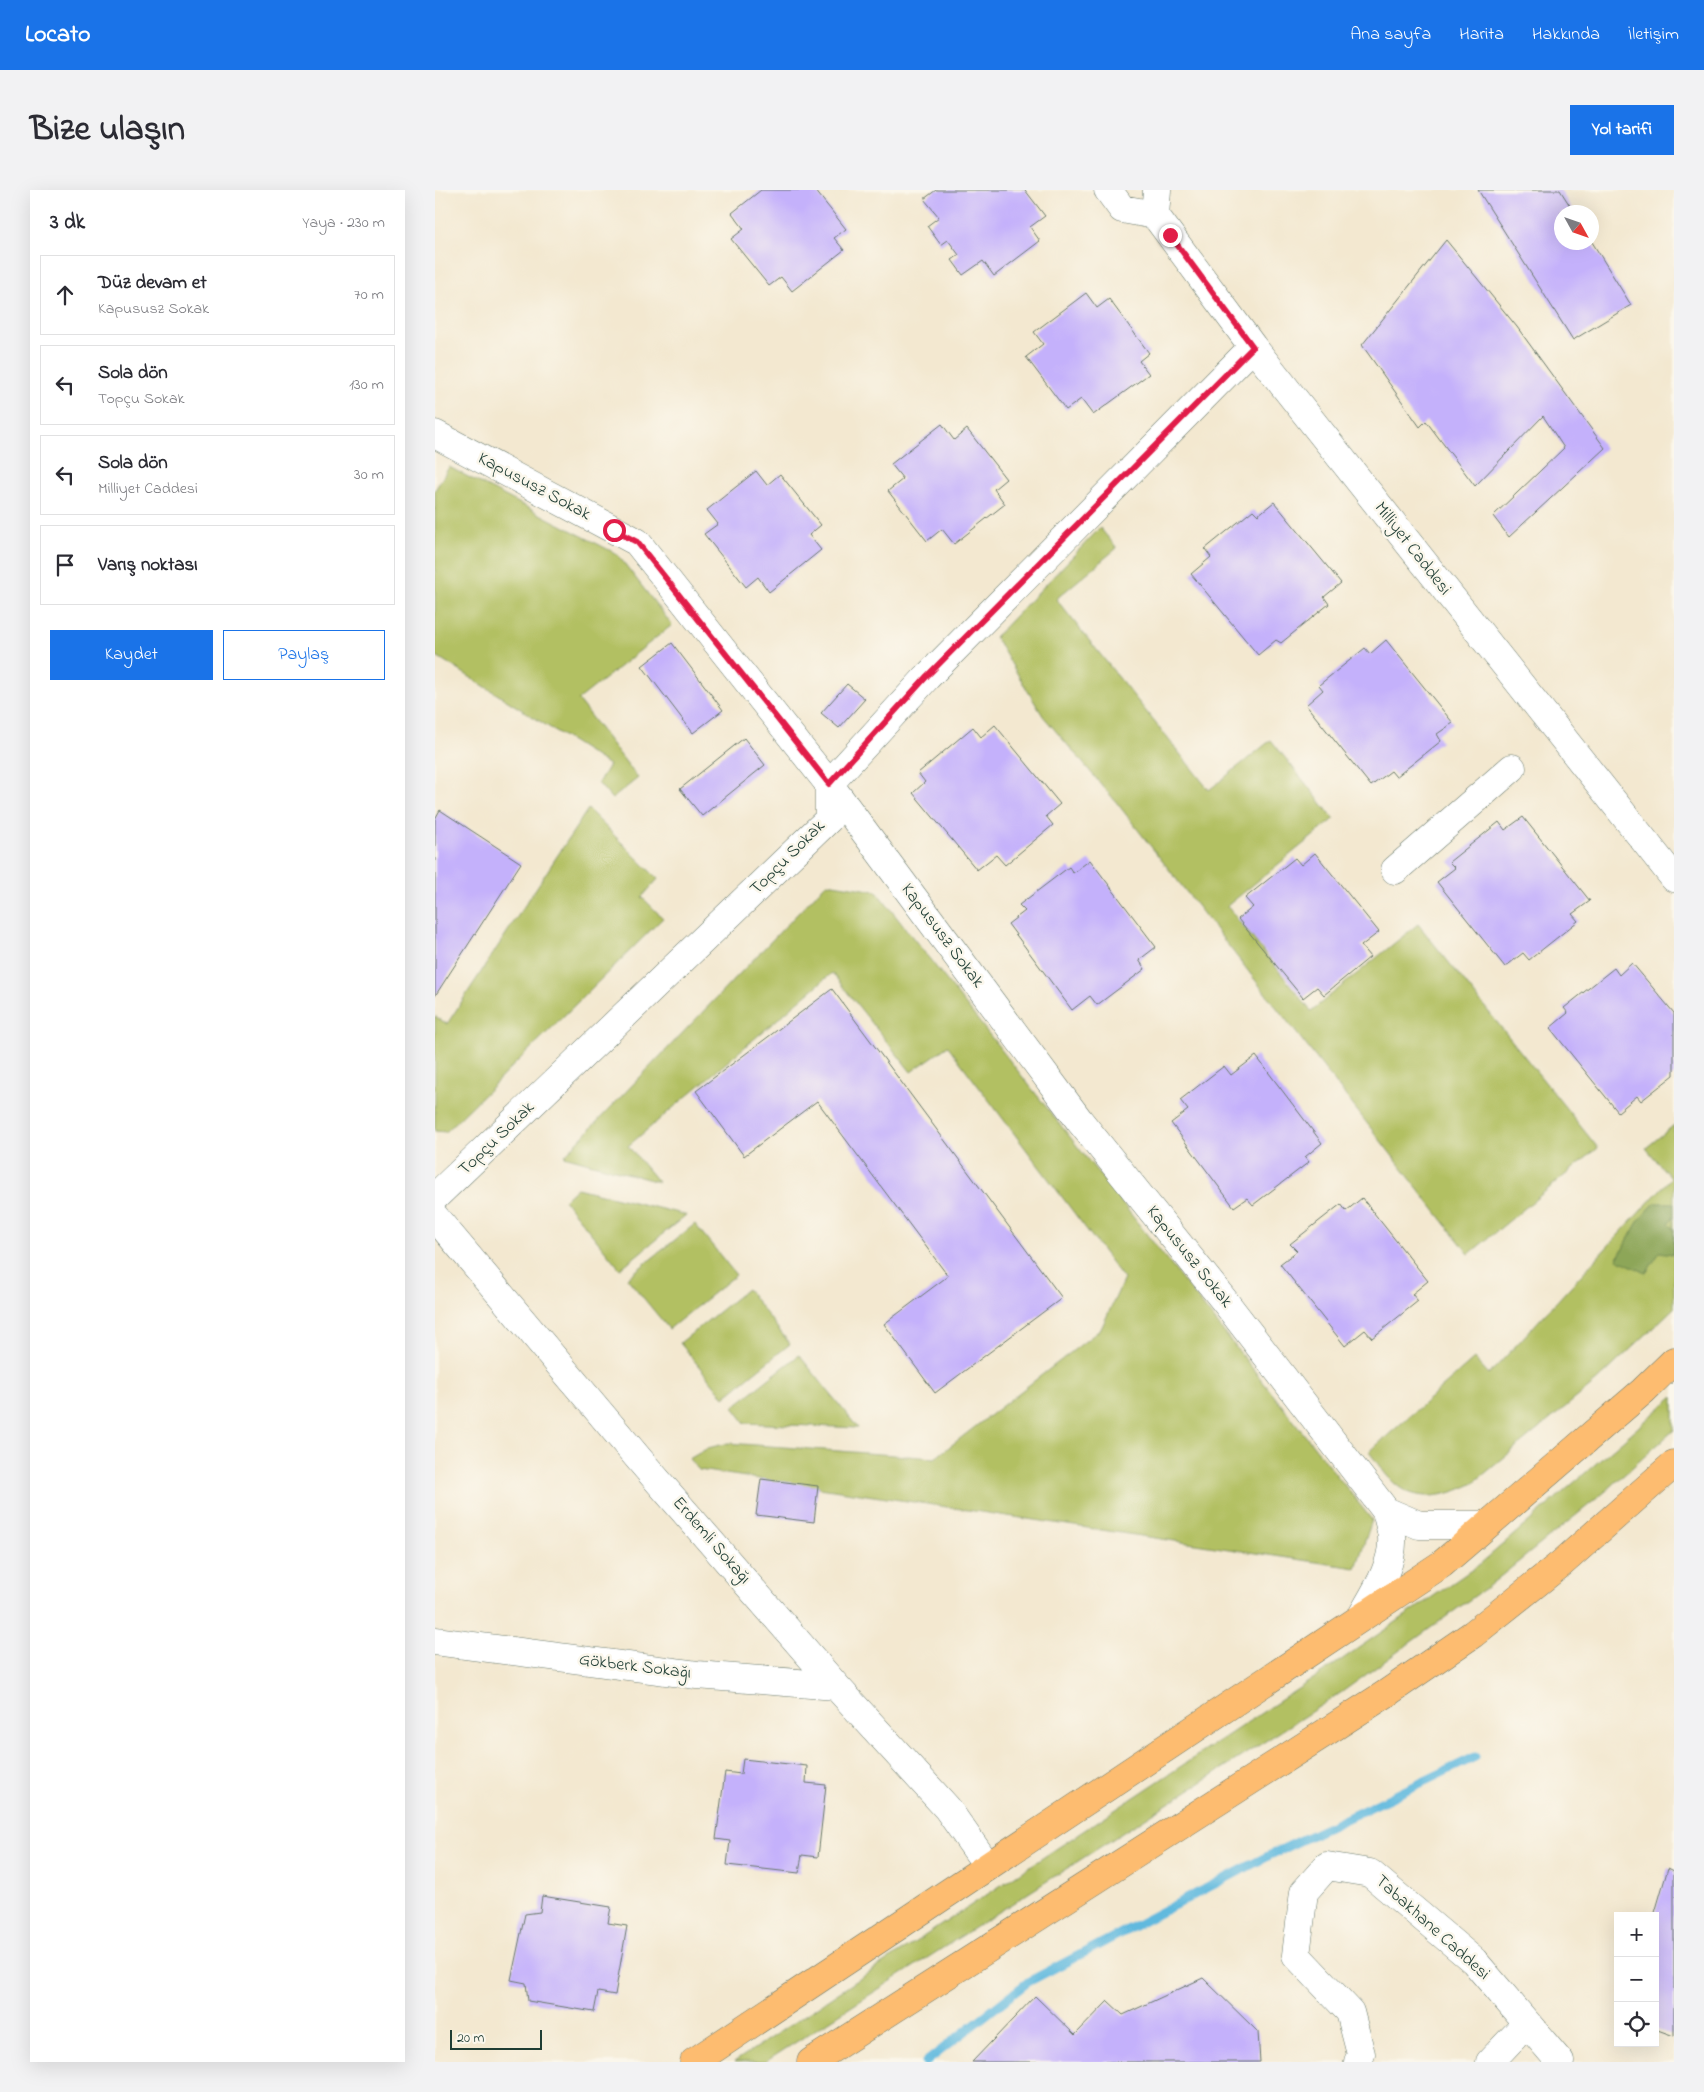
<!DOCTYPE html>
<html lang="tr">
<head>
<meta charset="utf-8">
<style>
  :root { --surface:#fff; --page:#f2f2f3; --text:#2b2b33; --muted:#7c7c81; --line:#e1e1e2; --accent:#1a73e8 }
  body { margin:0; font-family:"Indie Flower",sans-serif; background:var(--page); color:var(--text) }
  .controls { position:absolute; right:15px; bottom:15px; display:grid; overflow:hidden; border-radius:0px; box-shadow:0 5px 20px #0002 }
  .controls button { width:45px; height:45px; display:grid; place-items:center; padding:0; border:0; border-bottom:1px solid var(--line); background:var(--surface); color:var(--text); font:25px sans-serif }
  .compass { position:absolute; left:1119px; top:15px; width:45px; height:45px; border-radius:50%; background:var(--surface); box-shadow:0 5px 20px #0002; rotate:130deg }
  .scale { position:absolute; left:15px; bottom:12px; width:92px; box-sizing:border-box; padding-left:5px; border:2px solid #1f3d34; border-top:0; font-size:14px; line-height:18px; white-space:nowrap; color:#1f3d34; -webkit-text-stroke:4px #fbf7ec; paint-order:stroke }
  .stop { position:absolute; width:15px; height:15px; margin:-11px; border:4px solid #e11d48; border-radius:50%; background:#fff }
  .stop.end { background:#e11d48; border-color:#fff; box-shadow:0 1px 5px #0008 }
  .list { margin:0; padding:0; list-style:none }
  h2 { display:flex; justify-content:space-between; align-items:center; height:65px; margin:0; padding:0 20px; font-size:21px }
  h2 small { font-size:16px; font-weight:400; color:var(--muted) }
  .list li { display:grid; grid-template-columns:32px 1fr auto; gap:15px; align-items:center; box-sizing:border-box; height:80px; margin:0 10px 10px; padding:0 10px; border:1px solid var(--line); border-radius:0px }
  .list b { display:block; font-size:19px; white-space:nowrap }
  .list p { margin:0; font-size:16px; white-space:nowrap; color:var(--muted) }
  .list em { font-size:16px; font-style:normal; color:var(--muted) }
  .actions { display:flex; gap:10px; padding:15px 20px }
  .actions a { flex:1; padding:11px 0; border:1px solid var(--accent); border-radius:0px; text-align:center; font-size:18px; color:var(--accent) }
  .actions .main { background:var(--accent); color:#fff }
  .icon { flex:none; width:28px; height:28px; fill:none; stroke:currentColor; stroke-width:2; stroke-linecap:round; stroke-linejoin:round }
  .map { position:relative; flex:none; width:1239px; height:1872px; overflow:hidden; border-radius:0px }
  header { display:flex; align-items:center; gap:30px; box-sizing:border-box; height:70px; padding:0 25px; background:var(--accent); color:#fff }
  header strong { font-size:24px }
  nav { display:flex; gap:28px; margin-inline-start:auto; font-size:18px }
  .intro { display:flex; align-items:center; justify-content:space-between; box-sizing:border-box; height:120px; padding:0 30px }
  h1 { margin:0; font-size:35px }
  .button { padding:12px 22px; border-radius:0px; background:var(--accent); color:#fff; font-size:18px; font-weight:700 }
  main { display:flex; gap:30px; padding:0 30px }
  aside { flex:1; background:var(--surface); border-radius:0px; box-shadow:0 5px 20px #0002 }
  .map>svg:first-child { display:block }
  .green { fill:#b2c062; stroke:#687e4b }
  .forest { fill:#8da658; stroke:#567246 }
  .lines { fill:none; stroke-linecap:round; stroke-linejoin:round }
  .stream { stroke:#61b9de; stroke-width:9 }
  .building { fill:#c4b1fb }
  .minor-casing { stroke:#69796b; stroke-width:29 }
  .major-casing { stroke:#69796b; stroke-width:29 }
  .minor { stroke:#fff; stroke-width:28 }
  .major { stroke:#fdbc70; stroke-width:28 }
  .route { stroke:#e11d48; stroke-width:6 }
  .labels { text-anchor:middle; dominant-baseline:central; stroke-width:5; stroke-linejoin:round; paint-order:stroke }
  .street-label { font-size:18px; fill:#1f3d34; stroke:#fbf7ec }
</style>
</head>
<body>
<header>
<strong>Locato</strong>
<nav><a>Ana sayfa</a><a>Harita</a><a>Hakkında</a><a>İletişim</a></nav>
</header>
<div class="intro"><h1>Bize ulaşın</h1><a class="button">Yol tarifi</a></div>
<main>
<aside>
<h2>3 dk<small>Yaya · 230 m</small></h2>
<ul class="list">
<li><svg class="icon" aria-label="ahead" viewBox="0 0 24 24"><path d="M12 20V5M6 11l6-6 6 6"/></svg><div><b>Düz devam et</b><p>Kapususz Sokak</p></div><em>70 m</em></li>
<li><svg class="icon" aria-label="left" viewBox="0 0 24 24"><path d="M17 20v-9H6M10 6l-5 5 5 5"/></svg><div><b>Sola dön</b><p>Topçu Sokak</p></div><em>130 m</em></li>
<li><svg class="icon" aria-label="left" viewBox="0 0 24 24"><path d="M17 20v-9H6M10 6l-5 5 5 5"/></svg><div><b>Sola dön</b><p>Milliyet Caddesi</p></div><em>30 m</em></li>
<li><svg class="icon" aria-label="arrive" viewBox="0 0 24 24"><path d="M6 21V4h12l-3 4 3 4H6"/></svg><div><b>Varış noktası</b></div></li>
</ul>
<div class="actions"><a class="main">Kaydet</a><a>Paylaş</a></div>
</aside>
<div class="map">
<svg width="1239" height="1872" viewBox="0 0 1239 1872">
  <rect width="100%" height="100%" fill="#fbf7ec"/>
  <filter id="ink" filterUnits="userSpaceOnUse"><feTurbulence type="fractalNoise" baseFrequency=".02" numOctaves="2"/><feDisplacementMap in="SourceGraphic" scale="10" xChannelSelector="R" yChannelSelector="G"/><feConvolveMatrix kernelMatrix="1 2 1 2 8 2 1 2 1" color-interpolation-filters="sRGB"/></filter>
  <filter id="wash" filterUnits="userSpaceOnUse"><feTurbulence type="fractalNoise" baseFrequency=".0096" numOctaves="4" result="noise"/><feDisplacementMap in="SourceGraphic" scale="20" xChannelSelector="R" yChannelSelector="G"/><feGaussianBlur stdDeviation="1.12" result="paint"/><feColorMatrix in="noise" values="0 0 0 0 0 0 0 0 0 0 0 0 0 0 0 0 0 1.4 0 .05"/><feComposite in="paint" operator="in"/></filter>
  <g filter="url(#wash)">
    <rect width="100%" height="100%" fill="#f3e8d0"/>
    <path class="green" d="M 14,277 L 182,364 L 237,435 L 143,510 L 203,588 L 177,609 L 163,593 L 174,575 L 0,465 L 0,300 Z
      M 665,338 L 682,358 L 621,409 L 774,600 L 836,550 L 899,629 L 792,716 L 876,821 L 983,734 L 1163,958 L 1034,1064 L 682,613 L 608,526 L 560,447 Z
      M 153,619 L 223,689 L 207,707 L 228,728 L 11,942 L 0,941 L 0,826 L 12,834 Z
      M 392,693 L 441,701 L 937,1330 L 921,1378 L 264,1280 L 254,1269 L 273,1258 L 293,1253 L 500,1268 L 666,1139 L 689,1089 L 513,856 L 476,882 L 397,783 L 193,956 L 223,992 L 129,966 Z
      M 1239,935 L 1239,1118 L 1163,1190 L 1037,1294 C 1012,1306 982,1314 959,1293 C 949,1284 942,1272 934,1262 L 1039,1169 L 1053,1184 L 1061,1177 L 1236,988 L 1211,958 Z
      M 142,998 L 251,1025 L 185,1079 L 129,1010 Z
      M 260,1034 L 301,1085 L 234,1139 L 192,1088 Z
      M 312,1099 L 355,1154 L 289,1207 L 245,1153 Z
      M 364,1165 L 423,1238 L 310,1233 L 298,1217 Z
      M 1239,1206 L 1239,1240 L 1171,1301 L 1055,1395 L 907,1502 L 330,1872 L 299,1872 L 896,1477 L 1045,1374 Z"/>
    <path class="forest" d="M 1220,1013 L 1239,1013 L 1239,1025 L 1234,1034 L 1239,1039 L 1239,1062 L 1237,1064 L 1225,1062 L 1211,1083 L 1182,1069 L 1204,1030 Z"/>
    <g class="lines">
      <path class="stream" d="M 491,1872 L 593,1792 L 833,1666 L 1040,1567"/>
    </g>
    <g id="blocks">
      <path class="building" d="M 326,0 L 380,0 L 411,39 L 399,48 L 409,60 L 357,101 L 346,87 L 334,96 L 296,49 L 309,39 L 297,23 Z
        M 501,0 L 590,0 L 610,26 L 595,37 L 605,51 L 559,86 L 548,71 L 528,85 L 517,70 L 524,65 L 513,50 L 506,55 L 492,36 L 504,27 L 489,9 Z
        M 1043,0 L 1125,0 L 1139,22 L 1126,22 L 1126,52 L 1157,52 L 1196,115 L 1138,150 Z
        M 1011,50 L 1082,137 L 1170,258 L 1074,347 L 1058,326 L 1129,258 L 1108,226 L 1040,296 L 991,231 L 985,237 L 927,155 Z
        M 651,103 L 662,118 L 674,109 L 714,163 L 704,171 L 714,184 L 658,225 L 646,209 L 631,220 L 591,167 L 608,154 L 599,142 Z
        M 507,234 L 519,250 L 532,239 L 571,289 L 559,299 L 570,314 L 519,354 L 507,339 L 492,351 L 453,301 L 468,289 L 456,274 Z
        M 321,281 L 332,295 L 345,284 L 386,335 L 374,345 L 386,360 L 334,402 L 323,387 L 311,397 L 269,344 L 283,334 L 272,320 Z
        M 839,312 L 906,393 L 889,407 L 894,414 L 846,453 L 841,450 L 823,465 L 756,384 L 776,367 L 770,359 L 818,320 L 823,325 Z
        M 951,450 L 1018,533 L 1002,544 L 1006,551 L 961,587 L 956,581 L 936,596 L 871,515 L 888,500 L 884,495 L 930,458 L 935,464 Z
        M 237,453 L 288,520 L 258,543 L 207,476 Z
        M 412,494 L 430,509 L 404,538 L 386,523 Z
        M 560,535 L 625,614 L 611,626 L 618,635 L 570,675 L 561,665 L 542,680 L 478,603 L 490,592 L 483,583 L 538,537 L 546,547 Z
        M 309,548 L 330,575 L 267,626 L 245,599 Z
        M 5,620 L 86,673 L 0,806 L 0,629 Z
        M 1088,627 L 1155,711 L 1137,724 L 1143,731 L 1094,770 L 1088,763 L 1070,777 L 1002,692 L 1020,678 L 1014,672 L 1064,632 L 1070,640 Z
        M 880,663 L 944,742 L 926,756 L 935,767 L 889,805 L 882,797 L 868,808 L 803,729 L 818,717 L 810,708 L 860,668 L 866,675 Z
        M 655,670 L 721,757 L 704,770 L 710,779 L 662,815 L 655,806 L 637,820 L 573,734 L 590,721 L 584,715 L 634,677 L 638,683 Z
        M 1197,773 L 1239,823 L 1239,885 L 1206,911 L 1202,906 L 1183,922 L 1115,838 L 1133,823 L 1129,818 L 1179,778 L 1184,785 Z
        M 397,799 L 627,1108 L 500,1203 L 449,1134 L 513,1086 L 382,911 L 309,966 L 261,901 Z
        M 821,866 L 887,953 L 870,967 L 874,972 L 818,1015 L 812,1008 L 799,1017 L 736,933 L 753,920 L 745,910 L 789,876 L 796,885 Z
        M 927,1008 L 993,1091 L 977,1104 L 983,1111 L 937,1148 L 930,1140 L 910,1156 L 845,1074 L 862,1061 L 855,1054 L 906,1014 L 911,1021 Z
        M 326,1289 L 383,1296 L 379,1332 L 321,1325 Z
        M 308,1569 L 372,1576 L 371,1593 L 391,1595 L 383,1667 L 367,1665 L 364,1683 L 292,1675 L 295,1651 L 281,1649 L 290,1582 L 306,1584 Z
        M 1233,1678 L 1239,1681 L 1239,1846 L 1220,1839 L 1219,1726 Z
        M 107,1706 L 176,1717 L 173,1733 L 192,1736 L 180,1805 L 163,1802 L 159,1822 L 93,1811 L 91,1793 L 76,1790 L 90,1724 L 105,1722 Z
        M 768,1788 L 823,1842 L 825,1872 L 537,1872 L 600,1806 L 640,1845 L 673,1811 L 688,1825 Z"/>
    </g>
  </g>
  <g filter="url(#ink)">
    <use href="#blocks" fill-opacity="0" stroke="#69796b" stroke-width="1"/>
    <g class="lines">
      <defs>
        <path id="minor" d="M 673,0 L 687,19 L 720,25
          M 722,0 L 720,25 L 818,157 L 1239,688
          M 0,244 L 202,352 L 394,594 L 644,930 L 788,1109 L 951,1321 C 953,1329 956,1339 957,1347 C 959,1375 939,1404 926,1427
          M 960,680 L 1077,578
          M 0,1007 L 394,629 L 394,594 L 492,487 L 818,157
          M 0,1027 L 209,1275 L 401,1496 L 512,1618 L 552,1675
          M 951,1321 L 984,1335 L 1051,1335
          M 0,1451 L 262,1485 L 401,1496
          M 923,1872 L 926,1864 L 915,1822 L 861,1765 L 869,1702 L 892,1676 L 935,1683 L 1039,1771 L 1125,1872
          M 1055,1872 L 1092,1833"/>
        <path id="major" d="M 259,1872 L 1007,1374 L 1208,1201 L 1239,1171
          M 376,1872 L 949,1505 L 1038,1444 L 1127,1373 L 1239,1274"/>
      </defs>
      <use href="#minor" class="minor-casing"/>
      <use href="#major" class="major-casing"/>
      <use href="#minor" class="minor"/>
      <use href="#major" class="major"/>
    </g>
  </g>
  <g class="lines" filter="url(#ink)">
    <path class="route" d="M 179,340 L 202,352 L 394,594 L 492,486 L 818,157 L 735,45"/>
  </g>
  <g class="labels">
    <g class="street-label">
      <text transform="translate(99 297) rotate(28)">Kapususz Sokak</text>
      <text transform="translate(977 359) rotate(52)">Milliyet Caddesi</text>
      <text transform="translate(353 668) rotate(-45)">Topçu Sokak</text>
      <text transform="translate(507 746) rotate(53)">Kapususz Sokak</text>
      <text transform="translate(62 949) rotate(-44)">Topçu Sokak</text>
      <text transform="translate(754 1067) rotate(51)">Kapususz Sokak</text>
      <text transform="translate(276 1351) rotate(49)">Erdemli Sokağı</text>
      <text transform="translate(200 1477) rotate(7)">Gökberk Sokağı</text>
      <text transform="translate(997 1738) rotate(42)">Tabakhane Caddesi</text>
    </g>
  </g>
</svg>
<div class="controls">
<button>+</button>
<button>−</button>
<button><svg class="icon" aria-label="locate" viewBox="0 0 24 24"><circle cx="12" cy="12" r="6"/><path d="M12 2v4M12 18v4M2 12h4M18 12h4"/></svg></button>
</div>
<svg class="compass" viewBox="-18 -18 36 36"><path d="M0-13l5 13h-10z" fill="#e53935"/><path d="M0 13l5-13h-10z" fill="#7c7c81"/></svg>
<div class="scale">20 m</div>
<div class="stop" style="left:179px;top:340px"></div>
<div class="stop end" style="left:735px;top:45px"></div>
</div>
</main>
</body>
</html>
